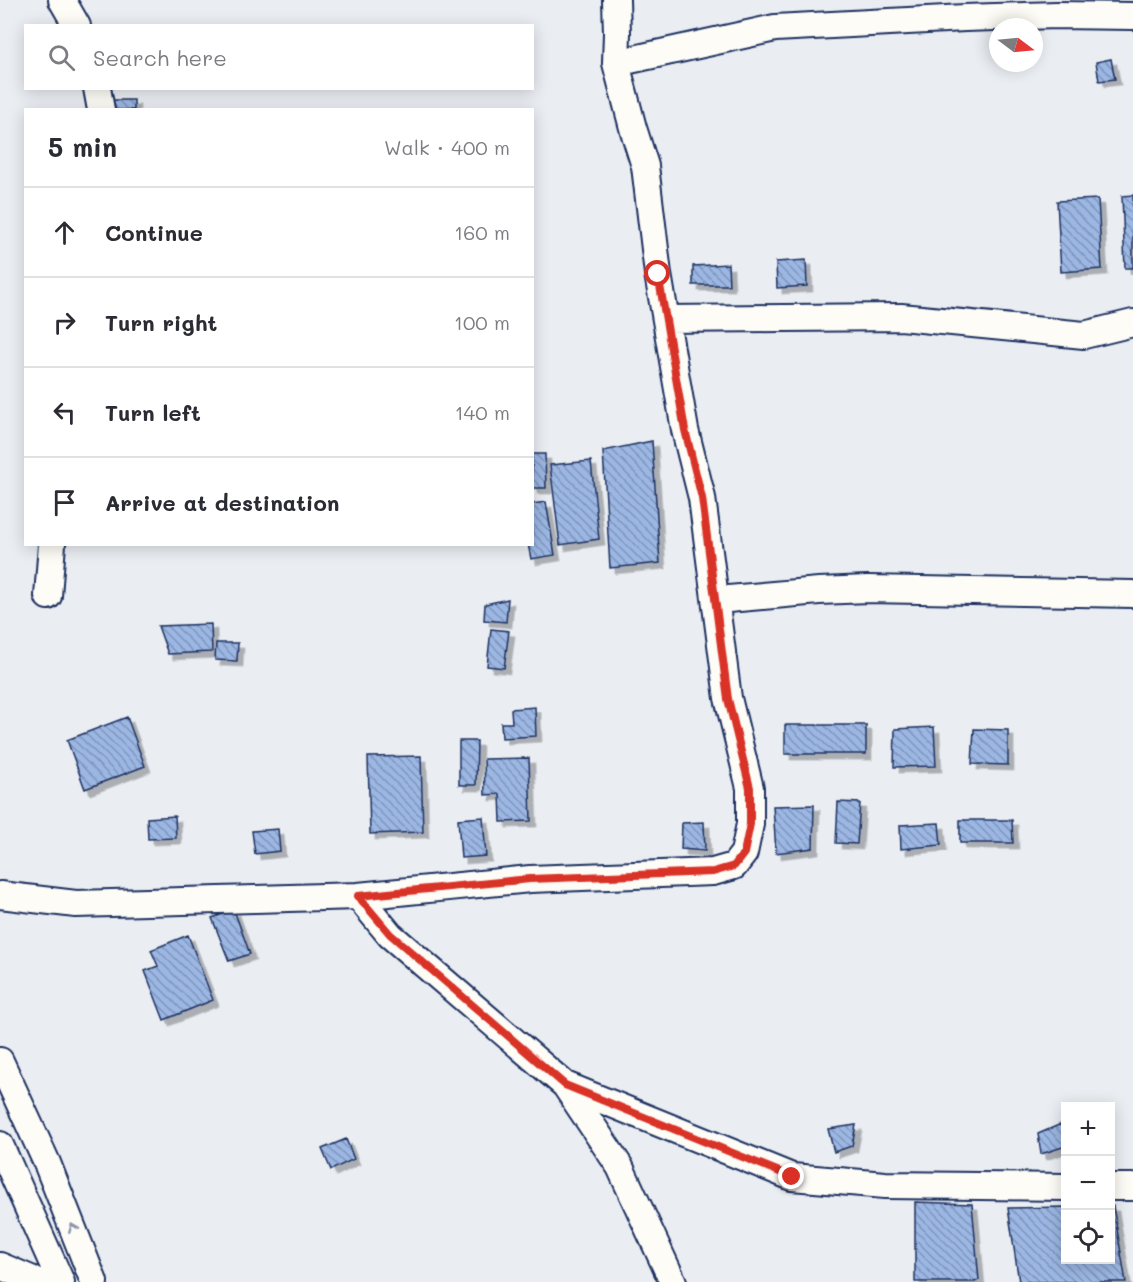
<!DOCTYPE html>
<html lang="en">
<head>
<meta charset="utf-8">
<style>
  :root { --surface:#fff; --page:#f2f2f3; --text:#2b2b33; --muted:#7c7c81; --line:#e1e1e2 }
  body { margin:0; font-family:Mali,sans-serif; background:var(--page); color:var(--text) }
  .controls { position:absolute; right:18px; bottom:18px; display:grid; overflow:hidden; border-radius:0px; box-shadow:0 3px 15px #0003 }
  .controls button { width:54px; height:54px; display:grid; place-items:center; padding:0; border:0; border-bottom:2px solid var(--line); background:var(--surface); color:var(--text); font:30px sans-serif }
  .compass { position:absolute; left:989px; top:18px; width:54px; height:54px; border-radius:50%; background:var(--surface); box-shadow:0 3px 15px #0003; rotate:106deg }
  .stop { position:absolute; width:18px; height:18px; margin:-14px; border:4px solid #d93025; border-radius:50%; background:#fff }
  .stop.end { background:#d93025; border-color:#fff; box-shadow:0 2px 6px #0008 }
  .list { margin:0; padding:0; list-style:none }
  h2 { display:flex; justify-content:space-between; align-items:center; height:78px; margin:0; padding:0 24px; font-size:26px }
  h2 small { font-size:20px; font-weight:400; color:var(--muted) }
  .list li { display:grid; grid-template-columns:39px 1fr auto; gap:18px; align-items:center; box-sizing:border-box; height:90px; padding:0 24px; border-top:2px solid var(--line) }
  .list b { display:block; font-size:22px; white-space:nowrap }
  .list em { font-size:20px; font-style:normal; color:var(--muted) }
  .icon { flex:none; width:33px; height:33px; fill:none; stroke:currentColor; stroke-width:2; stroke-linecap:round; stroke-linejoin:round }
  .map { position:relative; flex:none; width:1133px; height:1282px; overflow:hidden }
  .search { position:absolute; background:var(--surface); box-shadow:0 3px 15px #0003; left:24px; top:24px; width:510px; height:66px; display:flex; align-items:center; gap:15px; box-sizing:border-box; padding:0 21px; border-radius:0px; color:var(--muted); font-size:22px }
  .panel { position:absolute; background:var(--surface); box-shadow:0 3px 15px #0003; left:24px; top:108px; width:510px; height:438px; border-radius:0px }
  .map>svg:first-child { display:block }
  .building { fill:url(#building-back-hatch); stroke:#1b2f5e; stroke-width:1.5; filter:url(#shadow) }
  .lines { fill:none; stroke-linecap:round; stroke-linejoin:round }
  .minor-casing { stroke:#1b2f5e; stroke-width:30 }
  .minor { stroke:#fdfcf7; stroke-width:26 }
  .oneway { stroke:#8c96aa }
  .route { stroke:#d93025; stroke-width:8 }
</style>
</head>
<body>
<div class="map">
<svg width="1133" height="1282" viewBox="0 0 1133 1282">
  <defs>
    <pattern id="building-back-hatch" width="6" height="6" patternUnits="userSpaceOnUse" patternTransform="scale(1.5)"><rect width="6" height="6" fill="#9cb7e3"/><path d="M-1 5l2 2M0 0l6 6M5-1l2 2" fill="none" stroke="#7e95bb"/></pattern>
    <filter id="shadow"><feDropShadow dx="5.5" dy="5.5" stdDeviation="0" flood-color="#0004"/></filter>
  </defs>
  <rect width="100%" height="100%" fill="#eaeef3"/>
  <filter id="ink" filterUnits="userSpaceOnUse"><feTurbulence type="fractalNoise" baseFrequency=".0167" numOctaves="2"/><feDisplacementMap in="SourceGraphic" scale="12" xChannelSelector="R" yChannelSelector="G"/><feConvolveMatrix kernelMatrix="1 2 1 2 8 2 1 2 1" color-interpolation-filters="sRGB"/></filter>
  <g filter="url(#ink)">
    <path class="building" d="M 1111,59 L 1115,79 L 1099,81 L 1096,62 Z
      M 112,100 L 134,100 L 134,110 L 112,110 Z
      M 1133,195 L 1133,268 L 1125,268 L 1122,196 Z
      M 1098,199 L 1102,269 L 1061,272 L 1057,201 Z
      M 806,260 L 807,286 L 777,288 L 776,262 Z
      M 728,264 L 729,285 L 693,285 L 693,266 Z
      M 652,441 L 660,563 L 610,568 L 603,451 Z
      M 532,454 L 545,454 L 546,488 L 532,488 Z
      M 591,461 L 599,539 L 560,545 L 550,465 Z
      M 546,502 L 555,555 L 531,559 L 528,544 L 532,544 L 532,504 Z
      M 508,599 L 506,622 L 484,620 L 485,604 Z
      M 211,624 L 212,652 L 168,654 L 158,626 Z
      M 491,629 L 509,631 L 504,668 L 487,666 Z
      M 216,643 L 238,643 L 237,661 L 215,660 Z
      M 535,707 L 536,736 L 502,738 L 501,723 L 512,723 L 511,709 Z
      M 127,717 L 145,766 L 85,789 L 67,740 Z
      M 785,725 L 866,725 L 866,754 L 785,754 Z
      M 934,727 L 936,766 L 894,767 L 895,729 Z
      M 974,729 L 1008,730 L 1008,765 L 972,764 Z
      M 459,741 L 477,741 L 476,785 L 459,785 Z
      M 421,756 L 423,832 L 370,834 L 368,757 Z
      M 529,758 L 531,821 L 501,822 L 500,794 L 485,795 L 484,759 Z
      M 838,802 L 860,803 L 857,844 L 836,843 Z
      M 814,805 L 813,848 L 776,853 L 773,806 Z
      M 175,816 L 176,838 L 148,839 L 147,818 Z
      M 483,817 L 486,856 L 461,858 L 458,819 Z
      M 960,820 L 1012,820 L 1013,843 L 960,843 Z
      M 704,822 L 705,851 L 681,849 L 682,823 Z
      M 939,823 L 941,845 L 901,849 L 900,825 Z
      M 278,829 L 280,851 L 255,854 L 252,831 Z
      M 234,910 L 250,954 L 229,961 L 212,918 Z
      M 188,935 L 213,1000 L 164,1020 L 145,971 L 158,966 L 151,950 Z
      M 1061,1124 L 1066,1138 L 1066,1146 L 1041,1154 L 1038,1134 Z
      M 856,1125 L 852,1146 L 834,1152 L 828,1129 Z
      M 346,1139 L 354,1159 L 331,1170 L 322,1149 Z
      M 915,1202 L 972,1204 L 979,1280 L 975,1282 L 915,1282 Z
      M 1110,1206 L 1113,1206 L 1126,1282 L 1019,1282 L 1008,1208 L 1066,1207 L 1066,1260 L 1110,1260 Z"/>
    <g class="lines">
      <defs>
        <path id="minor" d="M 62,0 L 77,26
          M 616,63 L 775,28 L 965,18 L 1057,15 L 1133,16
          M 97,88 L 101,110
          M 666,319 L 901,317 L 1084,335 L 1133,323
          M 48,596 L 52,544
          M 717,600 L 819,591 L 868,589 L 1133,594
          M 0,895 L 76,904 L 358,896 L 530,879 L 713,872 L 734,866 L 744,853 L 750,824 L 750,788 L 728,698 L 702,498 L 685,430 L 658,274 L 645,166 L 633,128 L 616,63 L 617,33 L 616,0
          M 358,896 L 390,935 L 565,1085 L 620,1167 L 673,1282
          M 0,1061 L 47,1163 L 94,1282
          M 565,1085 L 792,1177 L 885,1185 L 1066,1187
          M 0,1145 L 61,1282
          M 1110,1187 L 1133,1187
          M 0,1266 L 38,1282"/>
      </defs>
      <use href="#minor" class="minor-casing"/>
      <use href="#minor" class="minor"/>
    </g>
    <defs><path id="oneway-chevron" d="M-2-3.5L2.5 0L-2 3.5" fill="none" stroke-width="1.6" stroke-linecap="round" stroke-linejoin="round" transform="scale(1.5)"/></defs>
    <use class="oneway" href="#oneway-chevron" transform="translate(73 1228) rotate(-112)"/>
  </g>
  <g class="lines" filter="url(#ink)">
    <path class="route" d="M 658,274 L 685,430 L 702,498 L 728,699 L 750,788 L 750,824 L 744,853 L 734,866 L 713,872 L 530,879 L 358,896 L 390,934 L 565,1085 L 792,1177"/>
  </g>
</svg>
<div class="controls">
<button>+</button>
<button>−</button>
<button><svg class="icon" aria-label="locate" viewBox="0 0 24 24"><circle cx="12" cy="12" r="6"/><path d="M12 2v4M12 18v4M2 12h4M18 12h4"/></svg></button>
</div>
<svg class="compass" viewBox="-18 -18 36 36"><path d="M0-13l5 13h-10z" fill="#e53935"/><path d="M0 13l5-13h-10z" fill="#7c7c81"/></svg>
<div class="stop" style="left:658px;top:274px"></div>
<div class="stop end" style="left:792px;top:1177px"></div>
<div class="search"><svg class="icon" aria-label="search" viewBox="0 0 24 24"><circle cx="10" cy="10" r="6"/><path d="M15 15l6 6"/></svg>Search here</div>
<section class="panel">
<h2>5 min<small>Walk · 400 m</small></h2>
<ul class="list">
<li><svg class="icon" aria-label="ahead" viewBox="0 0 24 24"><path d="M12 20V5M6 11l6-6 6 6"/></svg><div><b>Continue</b></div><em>160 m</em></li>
<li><svg class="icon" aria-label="right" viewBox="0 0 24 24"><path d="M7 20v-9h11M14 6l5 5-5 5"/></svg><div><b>Turn right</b></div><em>100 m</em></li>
<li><svg class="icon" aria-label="left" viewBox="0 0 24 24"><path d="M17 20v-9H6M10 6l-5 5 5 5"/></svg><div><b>Turn left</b></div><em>140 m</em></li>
<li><svg class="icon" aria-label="arrive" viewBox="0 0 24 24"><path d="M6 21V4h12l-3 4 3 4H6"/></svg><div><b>Arrive at destination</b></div></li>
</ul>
</section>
</div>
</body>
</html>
